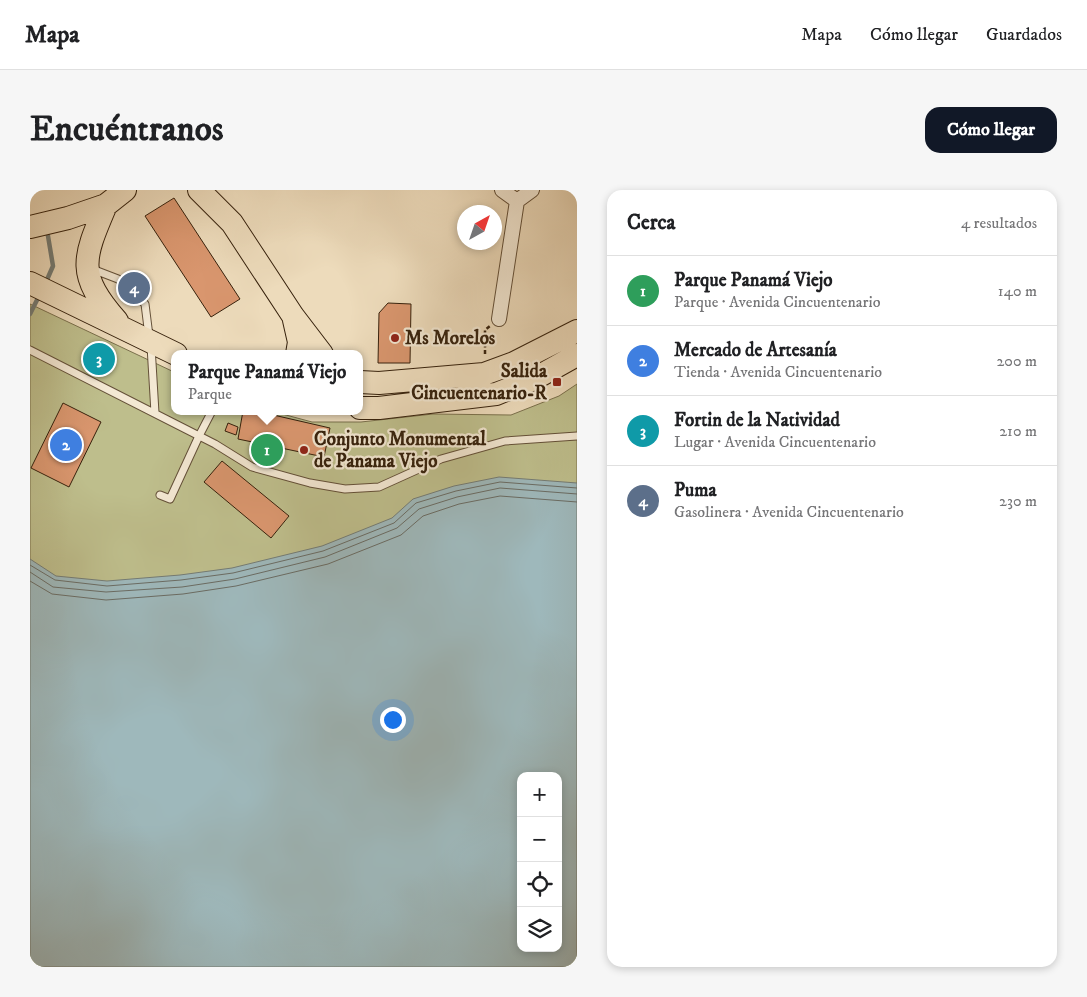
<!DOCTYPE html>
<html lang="es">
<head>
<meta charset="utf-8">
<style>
  :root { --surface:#fff; --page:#f6f6f6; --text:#202124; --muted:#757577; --line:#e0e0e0; --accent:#111827 }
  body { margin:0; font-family:"IM FELL DW Pica",serif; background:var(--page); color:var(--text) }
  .controls { position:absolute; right:15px; bottom:15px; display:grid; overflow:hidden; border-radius:10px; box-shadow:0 2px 8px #0003 }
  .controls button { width:45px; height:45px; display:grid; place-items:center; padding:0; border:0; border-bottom:1px solid var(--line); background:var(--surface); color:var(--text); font:25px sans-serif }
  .compass { position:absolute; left:427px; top:15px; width:45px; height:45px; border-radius:50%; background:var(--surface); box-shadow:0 2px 8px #0003; rotate:40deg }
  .you { position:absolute; left:362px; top:529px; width:18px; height:18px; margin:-12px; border:4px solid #fff; border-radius:50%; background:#1a73e8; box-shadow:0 0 0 8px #1a73e833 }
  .badge { display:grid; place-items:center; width:32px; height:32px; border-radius:50%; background:var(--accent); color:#fff; font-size:16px; font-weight:700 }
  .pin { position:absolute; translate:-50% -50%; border:2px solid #fff; box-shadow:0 1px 5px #0006 }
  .popup { position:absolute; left:141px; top:160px; width:192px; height:65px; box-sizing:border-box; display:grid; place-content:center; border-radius:10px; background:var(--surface); filter:drop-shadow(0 1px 4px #0005); font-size:16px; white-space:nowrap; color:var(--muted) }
  .popup b { font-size:19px; color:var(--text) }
  .popup::after { content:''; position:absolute; left:50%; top:100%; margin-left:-10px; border:10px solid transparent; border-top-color:var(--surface) }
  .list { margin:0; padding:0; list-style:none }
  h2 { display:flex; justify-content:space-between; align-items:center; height:65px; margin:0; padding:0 20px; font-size:21px }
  h2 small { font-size:16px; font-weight:400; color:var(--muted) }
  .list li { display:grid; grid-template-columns:32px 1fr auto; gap:15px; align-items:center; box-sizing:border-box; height:70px; padding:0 20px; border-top:1px solid var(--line) }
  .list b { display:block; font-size:19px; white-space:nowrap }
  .list p { margin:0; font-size:16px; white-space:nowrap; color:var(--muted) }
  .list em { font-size:16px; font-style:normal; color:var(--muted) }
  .icon { flex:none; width:28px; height:28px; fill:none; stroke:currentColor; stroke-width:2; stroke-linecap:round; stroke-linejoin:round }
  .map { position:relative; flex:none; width:547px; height:777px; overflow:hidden; border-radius:15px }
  header { display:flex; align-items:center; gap:30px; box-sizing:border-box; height:70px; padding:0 25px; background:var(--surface); border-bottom:1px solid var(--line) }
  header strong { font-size:24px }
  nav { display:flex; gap:28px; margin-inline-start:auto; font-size:18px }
  .intro { display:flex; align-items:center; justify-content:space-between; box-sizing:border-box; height:120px; padding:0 30px }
  h1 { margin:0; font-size:35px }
  .button { padding:12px 22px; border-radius:15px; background:var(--accent); color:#fff; font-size:18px; font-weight:700 }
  main { display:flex; gap:30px; padding:0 30px }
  aside { flex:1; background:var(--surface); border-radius:15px; box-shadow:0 2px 8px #0003 }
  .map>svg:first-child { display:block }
  .green { fill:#bebe8c; stroke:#7a704c; fill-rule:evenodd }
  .water { fill:#9eb8bb; stroke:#747c75; fill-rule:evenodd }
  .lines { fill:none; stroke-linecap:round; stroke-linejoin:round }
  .shore { stroke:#6a6c64; stroke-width:1 }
  .stream { stroke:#747c75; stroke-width:4.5 }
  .building { fill:#d9966e; stroke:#36210c }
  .service-casing { stroke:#645038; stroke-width:9 }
  .minor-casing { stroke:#645038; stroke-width:16 }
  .primary-casing { stroke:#36210c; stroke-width:24 }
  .path { stroke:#36210c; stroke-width:2.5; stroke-dasharray:4 2.5; stroke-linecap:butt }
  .service { stroke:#f3e8d3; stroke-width:7 }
  .minor { stroke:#f3e8d3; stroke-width:14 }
  .primary { stroke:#eddbbb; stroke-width:22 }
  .poi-dot { fill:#8f2418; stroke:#f3e8d3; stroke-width:2 }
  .labels { text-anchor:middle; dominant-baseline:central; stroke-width:4.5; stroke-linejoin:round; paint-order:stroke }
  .poi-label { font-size:19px; font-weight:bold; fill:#36210c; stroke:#f3e8d3; text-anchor:start }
</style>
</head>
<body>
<header>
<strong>Mapa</strong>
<nav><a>Mapa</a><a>Cómo llegar</a><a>Guardados</a></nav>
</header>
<div class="intro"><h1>Encuéntranos</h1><a class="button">Cómo llegar</a></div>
<main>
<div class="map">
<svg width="547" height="777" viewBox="0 0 547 777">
  <rect width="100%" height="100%" fill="#eddbbb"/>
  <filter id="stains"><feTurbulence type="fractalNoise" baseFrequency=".004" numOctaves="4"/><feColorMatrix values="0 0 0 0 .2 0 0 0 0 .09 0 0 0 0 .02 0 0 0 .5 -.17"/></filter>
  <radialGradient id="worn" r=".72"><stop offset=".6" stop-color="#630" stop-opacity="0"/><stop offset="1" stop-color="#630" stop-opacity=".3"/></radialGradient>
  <path class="green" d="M 0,114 L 144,182 L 144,221 L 241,221 L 282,232 L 331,232 L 403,224 L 481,225 L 529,206 L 547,194 L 547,777 L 0,777 ZM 491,586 L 528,586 L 528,758 L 491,758 Z"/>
  <path class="water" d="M 469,287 L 547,293 L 547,777 L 0,777 L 0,369 L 26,386 L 77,391 L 150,385 L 202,378 L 292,356 L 362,328 L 383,309 L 424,296 ZM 491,586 L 528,586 L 528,758 L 491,758 Z"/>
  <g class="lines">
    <path class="shore" d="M 0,375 L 25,390 L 77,396 L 151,390 L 203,383 L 293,361 L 364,333 L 386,313 L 426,301 L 470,292 L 547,298
      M 0,382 L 23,397 L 76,402 L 152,397 L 205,389 L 295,367 L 367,338 L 389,319 L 427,307 L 470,298 L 547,304
      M 0,391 L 22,404 L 76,410 L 153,404 L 206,396 L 298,374 L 371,345 L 393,326 L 429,314 L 470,306 L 547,312"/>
    <path class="stream" d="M 16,92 L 23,76 L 17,40
      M 0,124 L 10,104"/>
  </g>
  <path class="building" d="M 144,8 L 210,109 L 181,127 L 115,26 Z
    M 358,113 L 381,114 L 380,173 L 348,173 L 349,123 Z
    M 33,213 L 71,232 L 39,297 L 1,278 Z
    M 213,221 L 226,221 L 300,238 L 294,267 L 208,249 Z
    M 198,233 L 208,237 L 206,245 L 195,241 Z
    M 192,271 L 259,326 L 241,348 L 174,292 Z"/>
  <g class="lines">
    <defs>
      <path id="service" d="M 62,79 L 88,89 L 115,114 L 119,146
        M 121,156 L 125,223
        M 0,160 L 185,254 L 222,277 L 280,293 L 315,299 L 349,297 L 411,269 L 475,251 L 547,246
        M 130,305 L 140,309 L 169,246 L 182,221"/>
      <path id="minor" d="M 472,0 L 487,11
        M 469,129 L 487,11 L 502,0"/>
      <path id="primary" d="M 169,0 L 202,33 L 263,126 L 292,164
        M 76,15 C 53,69 46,84 87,131
        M 0,37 L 38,28 L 76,15 L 95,0
        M 0,93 L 146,164
        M 264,130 L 269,152 L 267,164
        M 330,192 L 349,193 L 454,184 L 484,173 L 547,141
        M 330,218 L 349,218 L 466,204 L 504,189 L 547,165"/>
    </defs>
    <use href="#service" class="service-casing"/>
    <use href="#minor" class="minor-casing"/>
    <use href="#primary" class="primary-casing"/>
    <path class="path" d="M 455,164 L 455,140 L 460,136"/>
    <use href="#service" class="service"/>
    <use href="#minor" class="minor"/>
    <use href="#primary" class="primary"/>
  </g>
  <g class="poi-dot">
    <circle cx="365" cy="148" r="5"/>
    <rect x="522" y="187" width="10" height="10" rx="2.5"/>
    <circle cx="274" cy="260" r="5"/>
  </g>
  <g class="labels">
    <g class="poi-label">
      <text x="375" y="148">Ms Morelos</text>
      <text x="517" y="181" text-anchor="end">Salida<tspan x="517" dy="22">Cincuentenario-R</tspan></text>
      <text x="284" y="249">Conjunto Monumental<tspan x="284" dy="22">de Panama Viejo</tspan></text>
    </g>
  </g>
  <rect width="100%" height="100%" filter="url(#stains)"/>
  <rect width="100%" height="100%" fill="url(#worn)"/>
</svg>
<div class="controls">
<button>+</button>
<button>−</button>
<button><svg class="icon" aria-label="locate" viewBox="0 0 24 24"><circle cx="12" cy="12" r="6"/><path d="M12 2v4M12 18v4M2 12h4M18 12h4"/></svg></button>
<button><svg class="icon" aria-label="layers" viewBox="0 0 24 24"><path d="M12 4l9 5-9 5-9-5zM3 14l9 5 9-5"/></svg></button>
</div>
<svg class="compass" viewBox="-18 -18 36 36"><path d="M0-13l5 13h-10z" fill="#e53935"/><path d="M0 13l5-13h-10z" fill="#757577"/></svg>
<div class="you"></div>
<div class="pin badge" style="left:237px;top:260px;background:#2e9e5b">1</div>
<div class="popup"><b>Parque Panamá Viejo</b>Parque</div>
<div class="pin badge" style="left:36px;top:255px;background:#3f7fe0">2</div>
<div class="pin badge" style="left:69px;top:169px;background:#0f9aa8">3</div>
<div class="pin badge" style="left:104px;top:98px;background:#5c6f8a">4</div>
</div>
<aside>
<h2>Cerca<small>4 resultados</small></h2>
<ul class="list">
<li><span class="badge" style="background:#2e9e5b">1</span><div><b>Parque Panamá Viejo</b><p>Parque · Avenida Cincuentenario</p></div><em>140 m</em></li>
<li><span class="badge" style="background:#3f7fe0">2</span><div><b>Mercado de Artesanía</b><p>Tienda · Avenida Cincuentenario</p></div><em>200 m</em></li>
<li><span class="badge" style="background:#0f9aa8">3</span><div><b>Fortin de la Natividad</b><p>Lugar · Avenida Cincuentenario</p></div><em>210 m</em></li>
<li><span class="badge" style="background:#5c6f8a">4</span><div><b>Puma</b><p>Gasolinera · Avenida Cincuentenario</p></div><em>230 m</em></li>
</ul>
</aside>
</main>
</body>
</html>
